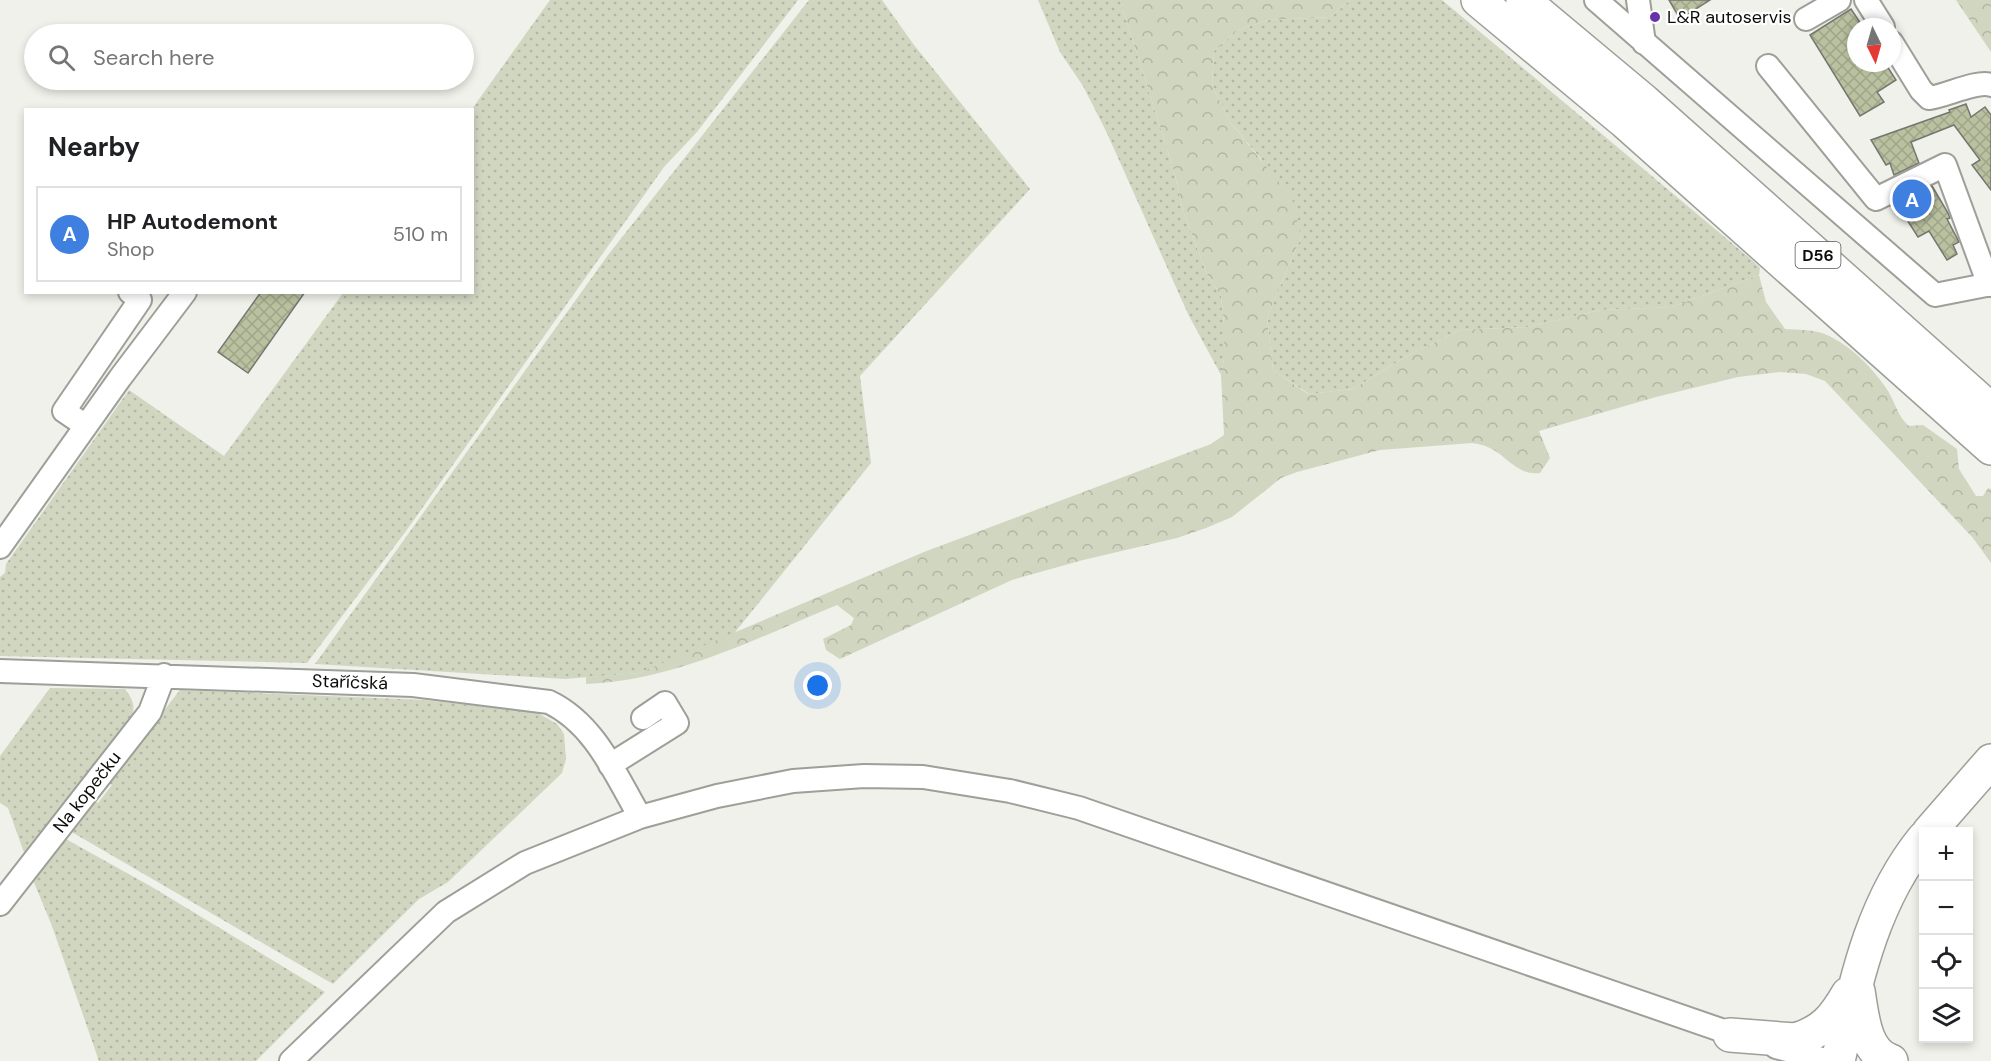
<!DOCTYPE html>
<html lang="en">
<head>
<meta charset="utf-8">
<style>
  :root { --surface:#fff; --page:#f6f6f6; --text:#202124; --muted:#757577; --line:#e0e0e0; --accent:#63a }
  body { margin:0; font-family:"DM Sans",sans-serif; background:var(--page); color:var(--text) }
  .controls { position:absolute; right:18px; bottom:18px; display:grid; overflow:hidden; border-radius:0px; box-shadow:0 3px 9px #0003 }
  .controls button { width:54px; height:54px; display:grid; place-items:center; padding:0; border:0; border-bottom:2px solid var(--line); background:var(--surface); color:var(--text); font:30px sans-serif }
  .compass { position:absolute; left:1847px; top:18px; width:54px; height:54px; border-radius:50%; background:var(--surface); box-shadow:0 3px 9px #0003; rotate:175deg }
  .you { position:absolute; left:818px; top:686px; width:21px; height:21px; margin:-15px; border:4px solid #fff; border-radius:50%; background:#1a73e8; box-shadow:0 0 0 9px #1a73e833 }
  .badge { display:grid; place-items:center; width:39px; height:39px; border-radius:50%; background:var(--accent); color:#fff; font-size:20px; font-weight:700 }
  .pin { position:absolute; translate:-50% -50%; border:3px solid #fff; box-shadow:0 2px 6px #0006 }
  .list { margin:0; padding:0; list-style:none }
  h2 { display:flex; justify-content:space-between; align-items:center; height:78px; margin:0; padding:0 24px; font-size:26px }
  h2 small { font-size:20px; font-weight:400; color:var(--muted) }
  .list li { display:grid; grid-template-columns:39px 1fr auto; gap:18px; align-items:center; box-sizing:border-box; height:96px; margin:0 12px 12px; padding:0 12px; border:2px solid var(--line); border-radius:0px }
  .list b { display:block; font-size:22px; white-space:nowrap }
  .list p { margin:0; font-size:20px; white-space:nowrap; color:var(--muted) }
  .list em { font-size:20px; font-style:normal; color:var(--muted) }
  .icon { flex:none; width:33px; height:33px; fill:none; stroke:currentColor; stroke-width:2; stroke-linecap:round; stroke-linejoin:round }
  .map { position:relative; flex:none; width:1991px; height:1061px; overflow:hidden }
  .search { position:absolute; background:var(--surface); box-shadow:0 3px 9px #0003; left:24px; top:24px; width:450px; height:66px; display:flex; align-items:center; gap:15px; box-sizing:border-box; padding:0 21px; border-radius:33px; color:var(--muted); font-size:22px }
  .panel { position:absolute; background:var(--surface); box-shadow:0 3px 9px #0003; left:24px; top:108px; width:450px; height:186px; border-radius:0px }
  .map>svg:first-child { display:block }
  .grass { fill:url(#grass-dots) }
  .forest { fill:url(#forest-crowns) }
  .building { fill:url(#building-cross-hatch); stroke:#757670; stroke-width:1.5 }
  .lines { fill:none; stroke-linecap:round; stroke-linejoin:round }
  .minor-casing { stroke:#9d9f98; stroke-width:26 }
  .highway-casing { stroke:#9d9f98; stroke-width:36 }
  .minor { stroke:#fff; stroke-width:22 }
  .highway { stroke:#fff; stroke-width:33 }
  .poi-dot { fill:#63a; stroke:#fff; stroke-width:2 }
  .labels { text-anchor:middle; dominant-baseline:central; stroke-width:4.5; stroke-linejoin:round; paint-order:stroke }
  .shield { fill:#fff; stroke:#555654; stroke-width:1.5 }
  .shield-label { font-size:16px; font-weight:bold; fill:#0c0d0a }
  .poi-label { font-size:18px; fill:#0c0d0a; stroke:#fff; text-anchor:start }
  .street-label { font-size:18px; fill:#0c0d0a; stroke:#fff }
</style>
</head>
<body>
<div class="map">
<svg width="1991" height="1061" viewBox="0 0 1991 1061">
  <defs>
    <pattern id="grass-dots" width="8" height="8" patternUnits="userSpaceOnUse" patternTransform="scale(1.5)"><rect width="8" height="8" fill="#d1d6c1"/><path d="M2 2h.1M6 6h.1" fill="none" stroke="#b2b6a4" stroke-width="1.8" stroke-linecap="round"/></pattern>
    <pattern id="forest-crowns" width="20" height="18" patternUnits="userSpaceOnUse" patternTransform="scale(1.5)"><rect width="20" height="18" fill="#d1d6c1"/><path d="M2 6a3 3 0 1 1 6 0M12 15a3 3 0 1 1 6 0" fill="none" stroke="#b2b6a4"/></pattern>
    <pattern id="building-cross-hatch" width="8" height="8" patternUnits="userSpaceOnUse" patternTransform="scale(1.5)"><rect width="8" height="8" fill="#b9c1a0"/><path d="M0 0l8 8M0 8l8-8" fill="none" stroke="#9ea588"/></pattern>
  </defs>
  <rect width="100%" height="100%" fill="#eff1ea"/>
  <path class="grass" d="M 550,0 L 798,0 L 697,132 L 664,167 L 406,531 L 307,663 L 0,656 L 0,577 L 5,573 L 6,564 L 129,390 L 224,456 L 343,293 L 472,292 L 472,109 Z
    M 809,0 L 882,0 L 914,45 L 1030,189 L 860,376 L 871,463 L 732,636 L 639,673 L 565,679 L 315,664 L 608,255 Z
    M 1038,0 L 1120,0 L 1174,171 L 1183,211 L 1206,272 L 1221,296 L 1224,323 L 1224,359 L 1221,375 L 1188,314 L 1106,131 L 1083,86 L 1060,52 Z
    M 1350,0 L 1442,0 L 1752,260 L 1760,268 L 1759,275 L 1672,307 L 1600,310 L 1528,327 L 1460,330 L 1407,356 L 1353,389 L 1309,394 L 1273,370 L 1267,317 L 1301,237 L 1261,159 L 1230,122 L 1212,85 L 1214,51 L 1238,30 L 1269,20 L 1331,17 Z
    M 50,688 L 125,689 C 135,702 136,709 129,724 L 26,858 L 8,808 L 0,803 L 0,756 Z
    M 180,690 L 424,700 L 536,712 L 557,724 L 564,734 L 566,759 L 562,773 L 448,882 L 419,899 L 333,984 L 70,831 L 94,801 L 98,803 L 112,785 L 108,782 Z
    M 64,838 L 152,887 L 325,992 L 256,1061 L 99,1061 L 52,926 L 33,880 Z"/>
  <path class="forest" d="M 1120,0 L 1350,0 L 1331,17 L 1269,20 L 1238,30 L 1214,51 L 1212,85 L 1230,122 L 1292,198 L 1301,237 L 1267,317 L 1273,370 L 1308,394 L 1353,389 L 1407,356 L 1460,330 L 1528,327 L 1600,310 L 1672,307 L 1759,275 L 1766,302 L 1785,329 C 1799,330 1814,329 1827,335 C 1850,345 1874,369 1888,391 C 1896,404 1898,417 1909,426 L 1923,425 L 1957,449 L 1959,469 L 1976,496 L 1983,496 L 1988,488 L 1991,489 L 1991,563 L 1973,538 L 1825,381 L 1806,374 L 1780,372 L 1738,377 L 1656,397 L 1539,431 L 1550,458 L 1540,473 C 1511,476 1505,446 1472,443 L 1380,450 L 1297,472 L 1281,478 L 1232,517 L 1206,528 L 1177,538 L 1083,560 L 1012,580 L 840,659 L 826,650 L 823,639 L 851,625 L 854,618 L 837,605 C 757,638 674,681 586,684 L 586,677 L 639,673 L 924,552 L 1211,444 L 1224,435 L 1221,375 L 1224,359 L 1224,323 L 1221,296 L 1206,272 L 1183,211 L 1174,171 Z
    M 1956,0 L 1991,0 L 1991,52 Z"/>
  <path class="building" d="M 1669,0 L 1710,0 L 1680,19 Z
    M 1851,9 L 1863,27 L 1856,27 L 1856,63 L 1885,63 L 1896,80 L 1877,92 L 1884,102 L 1860,116 L 1810,35 Z
    M 1966,104 L 1971,117 L 1985,107 L 1991,115 L 1991,190 L 1972,165 L 1980,160 L 1954,125 L 1911,142 L 1919,163 L 1894,175 L 1890,163 L 1886,165 L 1871,140 L 1950,112 L 1949,110 Z
    M 1932,186 L 1948,213 L 1950,218 L 1947,219 L 1959,242 L 1953,245 L 1957,254 L 1947,260 L 1929,231 L 1918,237 L 1897,204 Z
    M 261,292 L 305,292 L 248,373 L 218,352 Z"/>
  <g class="lines">
    <defs>
      <path id="minor" d="M 1596,0 L 1935,295 L 1991,284
        M 1638,0 L 1644,43
        M 1866,0 L 1883,27
        M 1806,19 L 1839,0
        M 1892,43 L 1921,90 L 1929,98 C 1946,96 1977,80 1991,85
        M 1768,66 L 1876,199 L 1945,165 L 1989,285
        M 86,426 L 64,411 L 140,300 L 130,292
        M 0,547 L 120,378 L 185,292
        M 0,671 L 413,685 L 549,702 C 595,724 615,774 640,817
        M 610,765 L 677,723 L 665,703 L 643,718
        M 0,904 L 150,712 L 164,675
        M 1776,1047 L 1829,1061
        M 291,1061 L 446,912 L 525,863 L 640,817 L 717,796 L 793,781 L 864,776 L 923,777 L 1010,791 L 1079,808 L 1744,1038"/>
      <path id="highway" d="M 1478,0 L 1625,122 L 1991,448
        M 1523,0 L 1644,101 L 1991,410
        M 1929,832 L 1991,761
        M 1858,991 C 1862,1014 1864,1053 1891,1061
        M 1730,1035 L 1795,1040 C 1823,1032 1834,1018 1848,994
        M 1838,1061 C 1856,982 1871,903 1924,838"/>
    </defs>
    <use href="#minor" class="minor-casing"/>
    <use href="#highway" class="highway-casing"/>
    <use href="#minor" class="minor"/>
    <use href="#highway" class="highway"/>
  </g>
  <circle class="poi-dot" cx="1655" cy="17" r="6"/>
  <g class="labels">
    <rect class="shield" x="1795.5" y="242" width="45" height="26" rx="4.5"/>
    <g class="shield-label">
      <text x="1818" y="255">D56</text>
    </g>
    <g class="poi-label">
      <text x="1667" y="17">L&amp;R autoservis</text>
    </g>
    <g class="street-label">
      <text transform="translate(350 682) rotate(2)">Staříčská</text>
      <text transform="translate(87 792) rotate(-52)">Na kopečku</text>
    </g>
  </g>
</svg>
<div class="controls">
<button>+</button>
<button>−</button>
<button><svg class="icon" aria-label="locate" viewBox="0 0 24 24"><circle cx="12" cy="12" r="6"/><path d="M12 2v4M12 18v4M2 12h4M18 12h4"/></svg></button>
<button><svg class="icon" aria-label="layers" viewBox="0 0 24 24"><path d="M12 4l9 5-9 5-9-5zM3 14l9 5 9-5"/></svg></button>
</div>
<svg class="compass" viewBox="-18 -18 36 36"><path d="M0-13l5 13h-10z" fill="#e53935"/><path d="M0 13l5-13h-10z" fill="#757577"/></svg>
<div class="you"></div>
<div class="pin badge" style="left:1912px;top:199px;background:#3f7fe0">A</div>
<div class="search"><svg class="icon" aria-label="search" viewBox="0 0 24 24"><circle cx="10" cy="10" r="6"/><path d="M15 15l6 6"/></svg>Search here</div>
<section class="panel">
<h2>Nearby<small></small></h2>
<ul class="list">
<li><span class="badge" style="background:#3f7fe0">A</span><div><b>HP Autodemont</b><p>Shop</p></div><em>510 m</em></li>
</ul>
</section>
</div>
</body>
</html>
